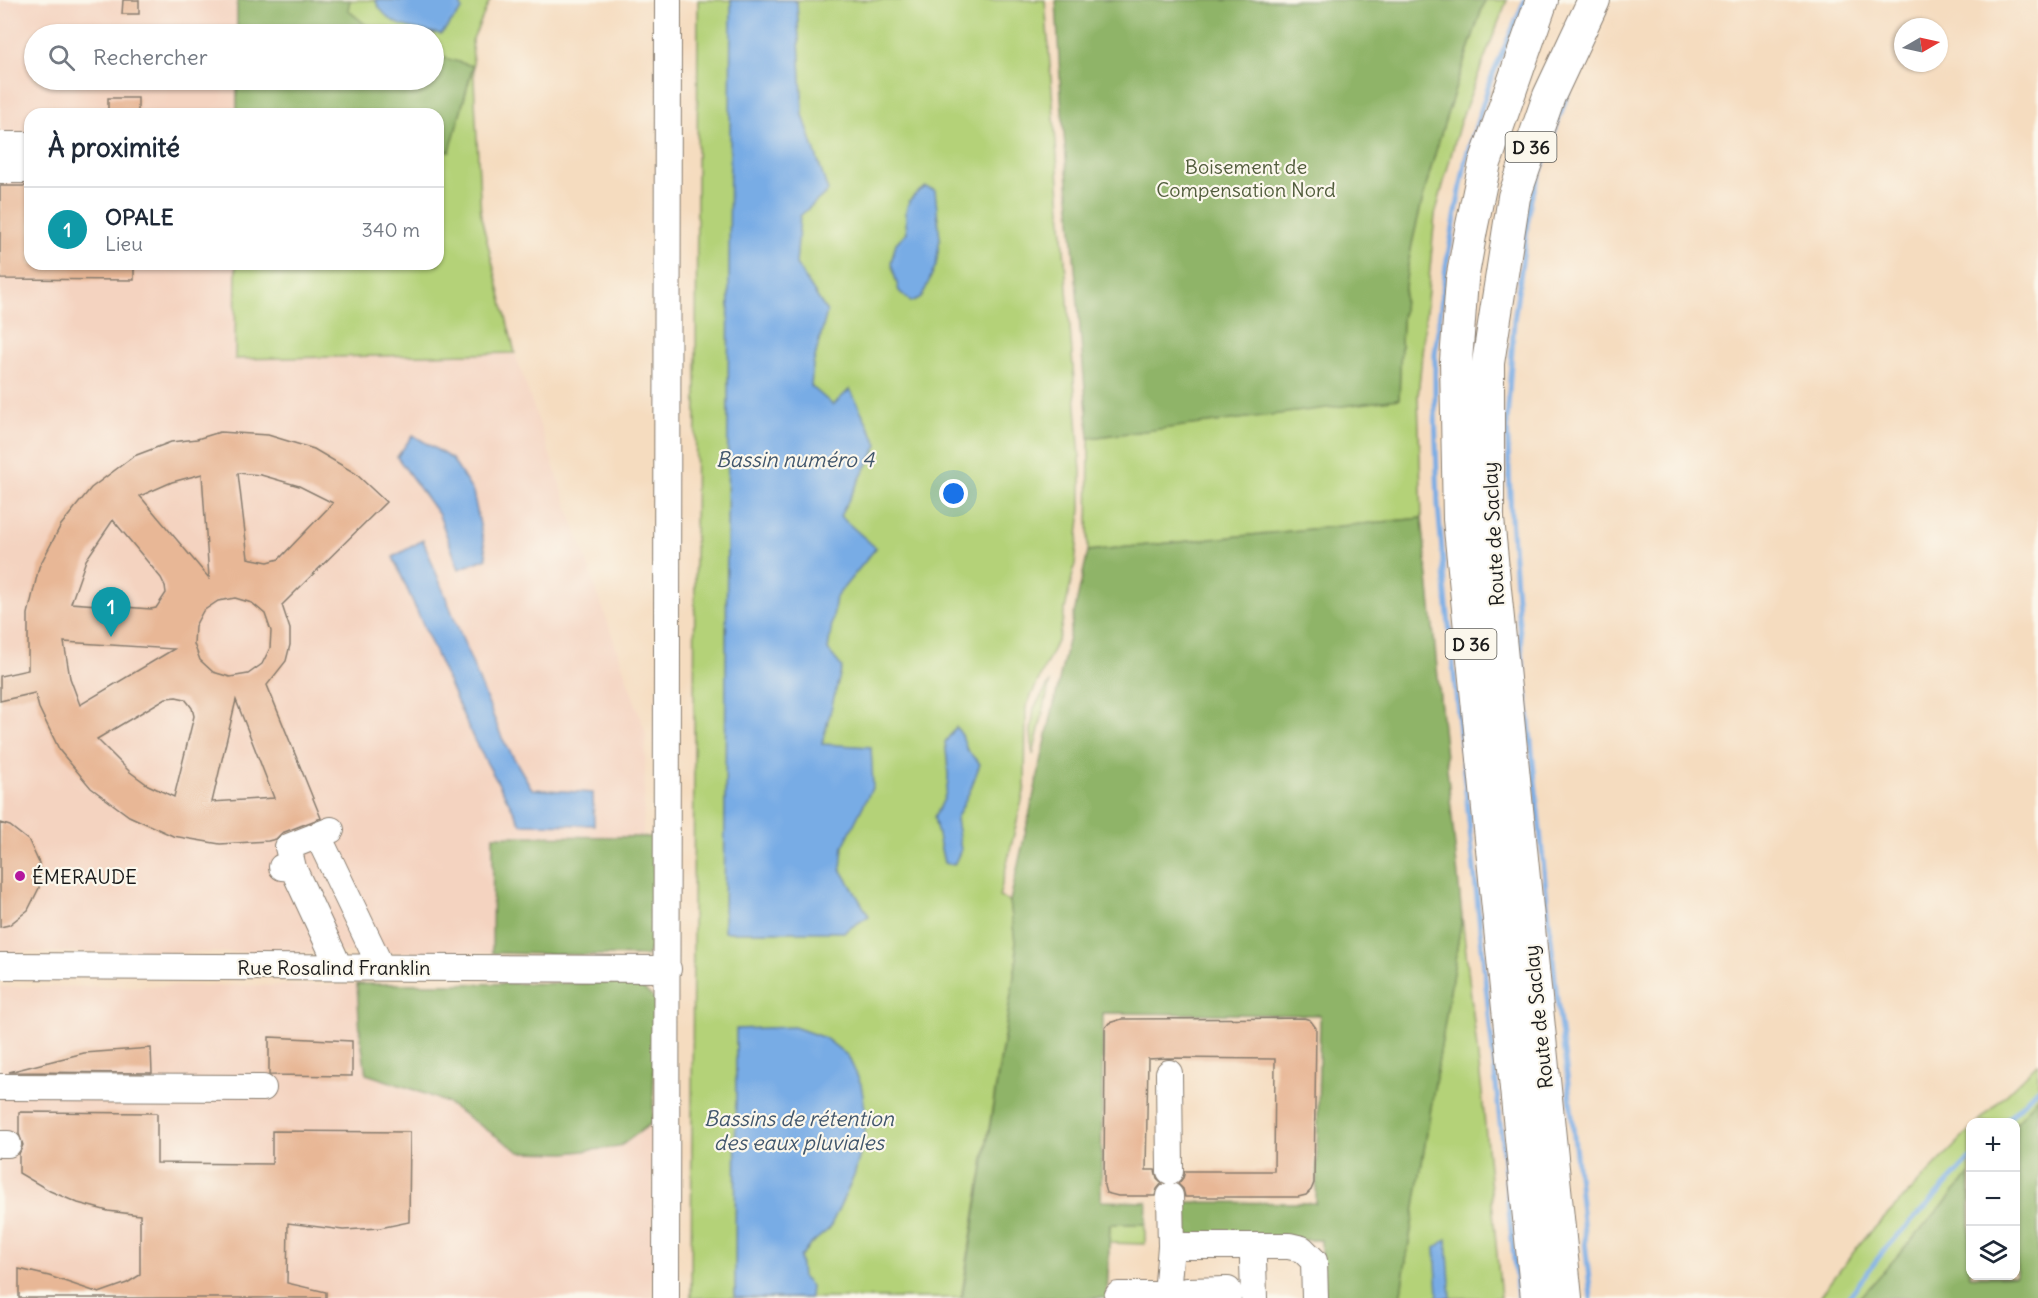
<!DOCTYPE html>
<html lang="fr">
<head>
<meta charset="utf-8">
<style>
  :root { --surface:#fff; --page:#f2f2f3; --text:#1f2937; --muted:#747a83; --line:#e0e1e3; --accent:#2563eb }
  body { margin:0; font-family:Delius,sans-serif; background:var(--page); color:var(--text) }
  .controls { position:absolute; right:18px; bottom:18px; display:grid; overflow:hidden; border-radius:12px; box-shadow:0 2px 4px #0004 }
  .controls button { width:54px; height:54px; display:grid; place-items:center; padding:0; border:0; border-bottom:2px solid var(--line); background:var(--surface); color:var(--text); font:30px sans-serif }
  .compass { position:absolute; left:1894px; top:18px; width:54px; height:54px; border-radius:50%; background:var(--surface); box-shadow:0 2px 4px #0004; rotate:81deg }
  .you { position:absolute; left:954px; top:494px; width:21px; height:21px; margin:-15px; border:4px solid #fff; border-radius:50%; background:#1a73e8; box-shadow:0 0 0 9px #1a73e833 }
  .badge { display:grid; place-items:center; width:39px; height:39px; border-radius:50%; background:var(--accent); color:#fff; font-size:20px; font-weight:700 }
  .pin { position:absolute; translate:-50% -50px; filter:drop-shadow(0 2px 3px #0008) }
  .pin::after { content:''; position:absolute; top:32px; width:21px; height:18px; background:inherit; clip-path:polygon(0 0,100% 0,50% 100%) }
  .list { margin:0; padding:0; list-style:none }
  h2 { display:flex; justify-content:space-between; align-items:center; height:78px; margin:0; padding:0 24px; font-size:26px }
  h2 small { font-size:20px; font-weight:400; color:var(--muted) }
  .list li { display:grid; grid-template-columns:39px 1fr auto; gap:18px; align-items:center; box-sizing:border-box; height:84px; padding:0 24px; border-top:2px solid var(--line) }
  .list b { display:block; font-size:22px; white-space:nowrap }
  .list p { margin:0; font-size:20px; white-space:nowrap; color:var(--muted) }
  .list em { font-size:20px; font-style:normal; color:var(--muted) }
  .icon { flex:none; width:33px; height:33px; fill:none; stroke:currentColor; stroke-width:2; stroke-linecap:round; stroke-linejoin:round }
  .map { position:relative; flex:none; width:2038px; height:1298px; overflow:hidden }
  .search { position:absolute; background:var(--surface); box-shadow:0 2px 4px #0004; left:24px; top:24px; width:420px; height:66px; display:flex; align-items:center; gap:15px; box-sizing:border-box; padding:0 21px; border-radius:33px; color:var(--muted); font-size:22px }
  .panel { position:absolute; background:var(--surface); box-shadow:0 2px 4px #0004; left:24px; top:108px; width:420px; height:162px; border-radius:18px }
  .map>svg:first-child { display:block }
  .built { fill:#f4d3c0 }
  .green { fill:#b4d278; stroke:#68774a; stroke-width:1.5 }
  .forest { fill:#8fb468; stroke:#566842; stroke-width:1.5 }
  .water { fill:#78ace5; stroke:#4a6480; stroke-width:1.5 }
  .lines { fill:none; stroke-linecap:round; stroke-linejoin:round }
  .stream { stroke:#78ace5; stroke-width:5 }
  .building { fill:#e8b796; fill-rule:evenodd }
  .minor-casing { stroke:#887c6e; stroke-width:28 }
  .major-casing { stroke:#887c6e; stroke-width:34 }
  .minor { stroke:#fff; stroke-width:26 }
  .major { stroke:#fff; stroke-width:32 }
  .poi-dot { fill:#b5179e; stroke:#fbf7ec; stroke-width:2 }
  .labels { text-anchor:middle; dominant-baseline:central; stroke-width:4.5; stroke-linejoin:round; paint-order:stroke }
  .shield { fill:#fbf7ec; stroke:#5f5e5a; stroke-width:1.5 }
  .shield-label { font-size:18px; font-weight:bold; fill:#1c1c1c }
  .park-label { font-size:20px; fill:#515c3c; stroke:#fbf7ec }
  .street-label { font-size:20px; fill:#1c1c1c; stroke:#fbf7ec }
  .poi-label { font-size:20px; fill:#1c1c1c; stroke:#fbf7ec; text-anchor:start }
  .water-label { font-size:21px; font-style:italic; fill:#41566c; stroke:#fbf7ec }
</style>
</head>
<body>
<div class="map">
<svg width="2038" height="1298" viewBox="0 0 2038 1298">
  <rect width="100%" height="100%" fill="#fbf7ec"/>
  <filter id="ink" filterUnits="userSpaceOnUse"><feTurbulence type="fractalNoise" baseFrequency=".0167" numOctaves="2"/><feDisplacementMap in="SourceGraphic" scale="12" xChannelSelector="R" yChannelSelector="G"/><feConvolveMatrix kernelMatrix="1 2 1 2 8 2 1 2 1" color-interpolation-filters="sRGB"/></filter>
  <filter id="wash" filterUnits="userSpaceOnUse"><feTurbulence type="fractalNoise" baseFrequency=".008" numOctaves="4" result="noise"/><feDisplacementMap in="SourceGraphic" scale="24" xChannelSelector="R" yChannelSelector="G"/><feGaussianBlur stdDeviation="1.35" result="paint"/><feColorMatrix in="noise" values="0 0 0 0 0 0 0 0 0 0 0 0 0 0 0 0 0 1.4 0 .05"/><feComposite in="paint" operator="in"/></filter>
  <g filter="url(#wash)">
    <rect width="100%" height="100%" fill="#f5dcbf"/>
    <path class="built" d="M 0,0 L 237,0 L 237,34 L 34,34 L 34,80 L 237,80 L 237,114 L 30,114 L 30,264 L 236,264 L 236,359 L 515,353 L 646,734 L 643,836 L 493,836 L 492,953 L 0,952 Z
      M 636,983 L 655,999 L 652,1298 L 0,1298 L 0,987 Z"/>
    <path class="green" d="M 350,0 L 490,0 L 472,41 L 481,217 L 515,353 L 235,359 L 236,264 L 438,264 L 438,150 L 450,150 L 473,67 L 434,55 L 434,34 L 377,34 L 347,10 Z
      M 698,0 L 1045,0 L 1081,472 L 1081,509 L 1075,564 L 1059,637 L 1026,707 L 1025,788 L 999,897 L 1010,901 L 1017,958 L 961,1298 L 691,1298 Z
      M 1485,0 L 1507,0 L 1460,122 L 1435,215 L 1418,397 L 1422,518 L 1088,551 L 1089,438 L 1399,398 C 1401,349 1401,297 1411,249 C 1429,164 1457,82 1485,0 Z
      M 1050,682 L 1033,755 L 1031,731 L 1034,708 Z
      M 1462,917 L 1482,1093 L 1501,1298 L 1400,1298 Z
      M 2038,1063 L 2038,1119 L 2016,1144 L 2016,1122 L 1978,1122 Z
      M 1970,1130 L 1970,1193 L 1878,1298 L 1819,1298 L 1862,1241 Z
      M 1110,1224 L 1145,1224 L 1145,1244 L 1109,1243 Z"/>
    <path class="forest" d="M 237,0 L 350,0 L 348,10 L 377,34 L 237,34 Z
      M 1056,0 L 1485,0 C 1457,82 1429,164 1411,249 C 1401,297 1401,349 1399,399 L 1089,438 L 1061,98 Z
      M 434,55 L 473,66 L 450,151 L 438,150 L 438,114 L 237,114 L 237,80 L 434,80 Z
      M 1422,518 L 1462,917 L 1400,1298 L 1320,1298 L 1321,1240 L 1185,1241 L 1185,1226 L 1179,1225 L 1180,1202 L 1316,1203 L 1320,1015 L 1103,1013 L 1101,1201 L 1147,1202 L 1146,1224 L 1110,1224 L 1107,1298 L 962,1298 L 1017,958 L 1010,901 L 1088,551 Z
      M 493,836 L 654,837 L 655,939 L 647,956 L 492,953 Z
      M 636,983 L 655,999 L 653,1122 L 619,1147 L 566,1153 L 520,1152 L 445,1102 L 412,1089 L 366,1074 L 360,1033 L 357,984 Z
      M 2038,1097 L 2038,1298 L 1860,1298 L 1970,1174 L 1970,1276 L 2016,1276 L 2016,1123 Z"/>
    <path class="water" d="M 375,0 L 460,0 L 462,10 L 441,34 C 413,28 389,29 375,0 Z
      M 731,0 L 792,0 L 797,2 L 803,115 L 828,191 L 800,216 L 796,264 L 827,312 L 813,365 L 811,386 L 833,405 L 850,389 L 878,445 L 840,516 L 876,548 L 836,597 L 828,650 L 842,667 L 822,744 L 871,747 L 873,786 L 843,846 L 841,869 L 869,916 L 844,932 L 724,932 Z
      M 926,187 L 935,190 L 940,238 L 936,265 L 922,297 L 911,302 L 899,291 L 891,263 L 896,243 L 907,232 C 904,210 905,198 926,187 Z
      M 413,435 L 452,459 L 473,492 L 487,558 L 459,569 L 439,515 L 397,457 Z
      M 423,540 L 502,738 L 532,789 L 593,793 L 594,825 L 521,824 L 474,740 L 393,557 Z
      M 956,727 L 962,735 L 967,750 L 980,764 L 970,791 L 956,819 L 961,850 L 954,865 L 944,863 L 934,817 C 952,792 949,772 945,742 Z
      M 794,1027 L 825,1038 L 848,1056 L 861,1084 L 866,1115 L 864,1140 L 854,1176 L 840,1206 L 829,1229 L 811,1244 L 800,1257 L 802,1277 L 811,1286 L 810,1298 L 735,1298 L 736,1029 Z
      M 1447,1239 L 1451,1298 L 1436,1298 L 1438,1294 L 1435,1248 Z"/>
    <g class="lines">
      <path class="stream" d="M 1568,92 L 1531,199 L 1514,321 L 1507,421 L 1511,517 L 1518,613 L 1557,999 L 1570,1098 L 1591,1298
        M 2005,1122 L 2038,1088
        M 1518,1298 L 1447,606 L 1438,506 L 1435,410 L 1435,354 L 1446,266 L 1466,158 L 1490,81 L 1525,0
        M 1848,1298 L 1882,1253 L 1970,1159"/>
    </g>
    <g id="blocks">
      <path class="building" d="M 123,0 L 139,0 L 139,14 L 122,14 Z
        M 108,98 L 138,98 L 138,114 L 108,114 Z
        M 0,186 L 30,186 L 30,264 L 134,264 L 134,280 L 0,279 Z
        M 220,432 L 268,435 L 314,449 L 355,473 L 386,502 L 282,605 L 290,629 L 290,645 L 286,661 L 267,685 L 321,818 L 282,833 L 276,839 L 268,841 L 220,844 L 173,836 L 129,816 L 91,788 L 60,751 L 39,708 L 35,693 L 0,701 L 0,676 L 28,670 L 28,614 L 39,567 L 61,525 L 91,488 L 134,456 L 171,442 L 197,439 ZM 238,473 L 261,475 L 299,486 L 333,503 L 279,559 L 268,562 L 248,558 ZM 202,474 L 209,578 L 140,496 L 172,482 ZM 113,520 L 161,578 L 165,586 L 166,593 L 156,608 L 151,609 L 71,603 L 86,560 ZM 235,598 L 252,603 L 265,614 L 271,631 L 270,648 L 262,664 L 248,674 L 230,677 L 213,672 L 200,660 L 194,644 L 195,626 L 203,611 L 218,601 ZM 64,642 L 174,649 L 80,705 L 70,678 ZM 176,697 L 185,699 L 189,704 L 192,708 L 194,716 L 174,797 L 148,785 L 130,772 L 97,739 L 166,698 ZM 236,700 L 274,798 L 212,802 Z
        M 0,823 L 10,826 L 29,841 L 39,863 L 39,888 L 28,910 L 9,925 L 0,927 Z
        M 1304,1018 L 1310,1020 L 1316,1028 L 1314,1183 L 1311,1190 L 1306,1195 L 1298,1197 L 1185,1197 L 1183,1189 L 1178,1184 L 1183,1178 L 1185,1171 L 1274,1171 L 1275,1059 L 1168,1058 L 1148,1059 L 1146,1170 L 1155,1170 L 1157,1178 L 1162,1183 L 1157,1189 L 1155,1196 L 1118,1196 L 1106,1193 L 1104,1186 L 1105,1028 L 1109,1023 L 1122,1019 Z
        M 269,1037 L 352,1041 L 352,1076 L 269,1075 Z
        M 151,1048 L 152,1073 L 9,1072 L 84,1053 Z
        M 19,1112 L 157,1113 L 157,1163 L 272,1164 L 272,1131 L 410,1132 L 409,1222 L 380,1228 L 343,1230 L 288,1223 L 287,1283 L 326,1292 L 326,1298 L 19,1298 L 19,1269 L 49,1276 L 99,1293 L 127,1283 L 140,1275 L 140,1215 L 108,1211 L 78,1203 L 50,1191 L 19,1173 L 19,1154 L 23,1145 L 19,1134 Z"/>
    </g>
  </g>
  <g filter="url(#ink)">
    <use href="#blocks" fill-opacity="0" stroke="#887c6e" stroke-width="1.5"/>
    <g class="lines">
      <defs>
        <path id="minor" d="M 0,145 L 30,145
          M 0,170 L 30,170
          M 320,840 L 381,967
          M 282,867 L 293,868 L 339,967
          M 293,868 L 288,847 L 331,830
          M 0,966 L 668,969
          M 1169,1073 L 1170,1171
          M 0,1087 L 263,1088
          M 0,1144 L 8,1144
          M 1171,1246 L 1289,1246 L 1302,1249 L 1314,1261 L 1315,1298
          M 1253,1260 L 1254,1298
          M 1167,1295 L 1171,1246 L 1170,1196
          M 666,1298 L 668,0
          M 1117,1298 L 1118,1295 L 1167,1295 L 1187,1291 L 1228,1290 L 1228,1298"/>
        <path id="major" d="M 1537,1298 L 1459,519 L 1456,361 L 1462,280 L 1471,230 L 1485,163 L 1542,0
          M 1566,1298 L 1488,519 L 1488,363 L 1514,197 L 1549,96 L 1594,0"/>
      </defs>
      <use href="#minor" class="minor-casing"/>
      <use href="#major" class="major-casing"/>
      <use href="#minor" class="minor"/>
      <use href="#major" class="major"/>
    </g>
  </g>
  <circle class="poi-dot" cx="20" cy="876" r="6"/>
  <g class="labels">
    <g class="shield">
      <rect x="1505.5" y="132" width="51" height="30" rx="4.5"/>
      <rect x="1445.5" y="629" width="51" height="30" rx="4.5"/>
    </g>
    <g class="shield-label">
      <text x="1531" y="147">D 36</text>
      <text x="1471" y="644">D 36</text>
    </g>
    <g class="park-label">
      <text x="1246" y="166">Boisement de<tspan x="1246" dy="23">Compensation Nord</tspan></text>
    </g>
    <g class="street-label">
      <text transform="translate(1493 534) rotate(-93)">Route de Saclay</text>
      <text x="334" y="967">Rue Rosalind Franklin</text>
      <text transform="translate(1538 1017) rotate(-96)">Route de Saclay</text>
    </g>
    <g class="poi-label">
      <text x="32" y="876">ÉMERAUDE</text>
    </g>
    <g class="water-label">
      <text x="795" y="459">Bassin numéro 4</text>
      <text x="799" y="1118">Bassins de rétention<tspan x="799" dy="24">des eaux pluviales</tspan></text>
    </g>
  </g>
</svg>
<div class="controls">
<button>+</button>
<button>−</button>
<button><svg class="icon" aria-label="layers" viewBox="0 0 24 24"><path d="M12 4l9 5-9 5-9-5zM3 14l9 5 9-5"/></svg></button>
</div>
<svg class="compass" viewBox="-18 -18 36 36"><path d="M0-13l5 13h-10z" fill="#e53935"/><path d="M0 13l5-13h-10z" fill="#747a83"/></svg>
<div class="you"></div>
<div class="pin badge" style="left:111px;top:637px;background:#0f9aa8">1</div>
<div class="search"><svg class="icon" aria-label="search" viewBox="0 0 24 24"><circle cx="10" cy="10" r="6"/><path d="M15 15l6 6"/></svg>Rechercher</div>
<section class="panel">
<h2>À proximité<small></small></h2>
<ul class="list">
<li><span class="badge" style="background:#0f9aa8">1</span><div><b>OPALE</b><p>Lieu</p></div><em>340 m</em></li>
</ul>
</section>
</div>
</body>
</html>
